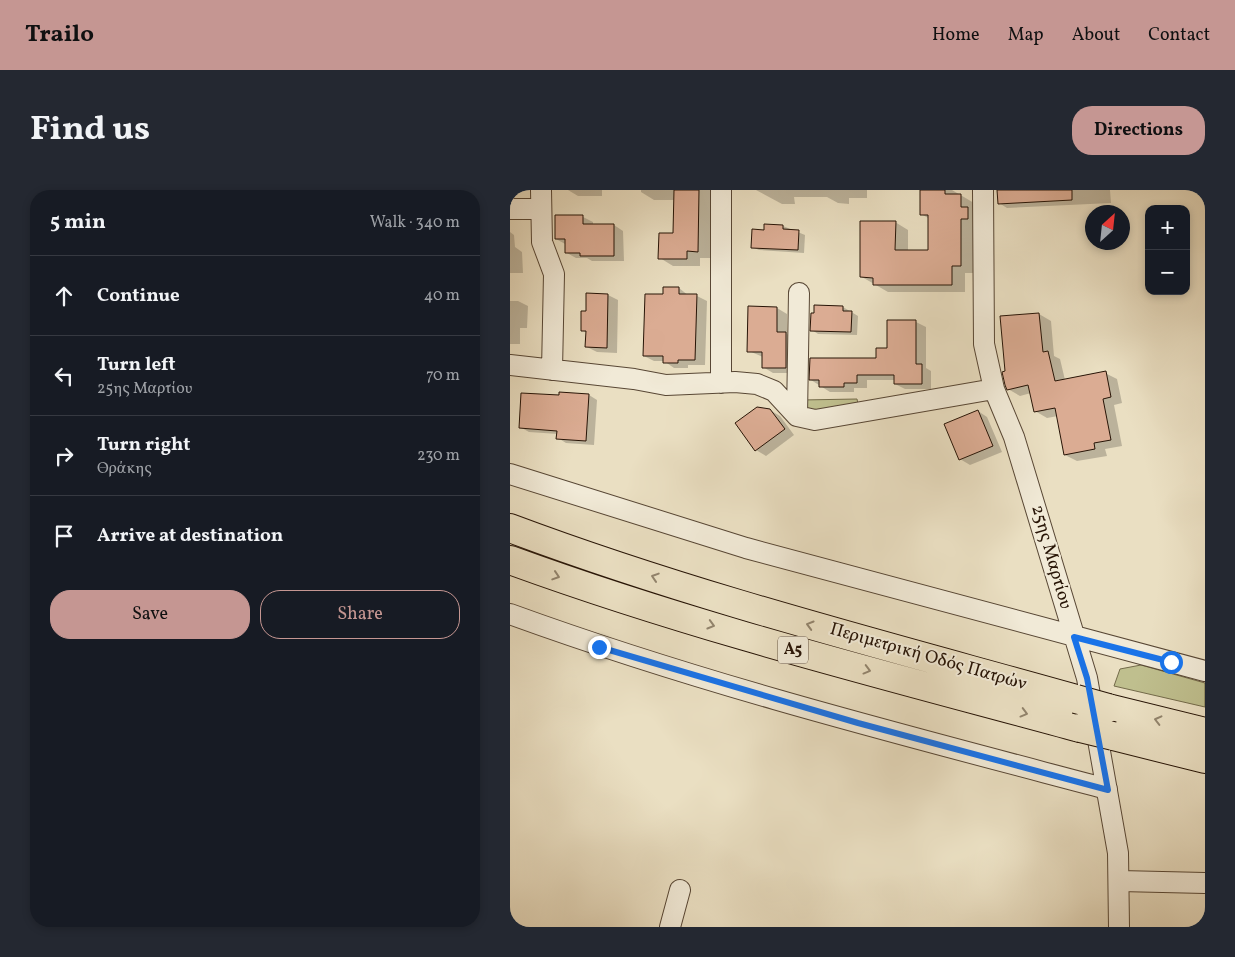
<!DOCTYPE html>
<html lang="en">
<head>
<meta charset="utf-8">
<style>
  :root { --surface:#171b24; --page:#242831; --text:#f1f3f6; --muted:#9ea1a6; --line:#363941; --accent:#c59692 }
  body { margin:0; font-family:Vollkorn,serif; background:var(--page); color:var(--text) }
  .controls { position:absolute; right:15px; top:15px; display:grid; overflow:hidden; border-radius:10px; box-shadow:0 2px 8px #0003 }
  .controls button { width:45px; height:45px; display:grid; place-items:center; padding:0; border:0; border-bottom:1px solid var(--line); background:var(--surface); color:var(--text); font:25px sans-serif }
  .compass { position:absolute; left:575px; top:15px; width:45px; height:45px; border-radius:50%; background:var(--surface); box-shadow:0 2px 8px #0003; rotate:27deg }
  .stop { position:absolute; width:15px; height:15px; margin:-11px; border:4px solid #1a73e8; border-radius:50%; background:#fff }
  .stop.end { background:#1a73e8; border-color:#fff; box-shadow:0 1px 5px #0008 }
  .list { margin:0; padding:0; list-style:none }
  h2 { display:flex; justify-content:space-between; align-items:center; height:65px; margin:0; padding:0 20px; font-size:21px }
  h2 small { font-size:16px; font-weight:400; color:var(--muted) }
  .list li { display:grid; grid-template-columns:32px 1fr auto; gap:15px; align-items:center; box-sizing:border-box; height:80px; padding:0 20px; border-top:1px solid var(--line) }
  .list b { display:block; font-size:19px; white-space:nowrap }
  .list p { margin:0; font-size:16px; white-space:nowrap; color:var(--muted) }
  .list em { font-size:16px; font-style:normal; color:var(--muted) }
  .actions { display:flex; gap:10px; padding:15px 20px }
  .actions a { flex:1; padding:11px 0; border:1px solid var(--accent); border-radius:20px; text-align:center; font-size:18px; color:var(--accent) }
  .actions .main { background:var(--accent); color:#111 }
  .icon { flex:none; width:28px; height:28px; fill:none; stroke:currentColor; stroke-width:2; stroke-linecap:round; stroke-linejoin:round }
  .map { position:relative; flex:none; width:695px; height:737px; overflow:hidden; border-radius:20px }
  header { display:flex; align-items:center; gap:30px; box-sizing:border-box; height:70px; padding:0 25px; background:var(--accent); color:#111 }
  header strong { font-size:24px }
  nav { display:flex; gap:28px; margin-inline-start:auto; font-size:18px }
  .intro { display:flex; align-items:center; justify-content:space-between; box-sizing:border-box; height:120px; padding:0 30px }
  h1 { margin:0; font-size:35px }
  .button { padding:12px 22px; border-radius:20px; background:var(--accent); color:#111; font-size:18px; font-weight:700 }
  main { display:flex; gap:30px; padding:0 30px }
  aside { flex:1; background:var(--surface); border-radius:20px; box-shadow:0 2px 8px #0003 }
  .map>svg:first-child { display:block }
  .green { fill:#bfbf8e; stroke:#736a4a }
  .shadow { fill:#0003 }
  .building { fill:#dbac93; stroke:#271406 }
  .lines { fill:none; stroke-linecap:round; stroke-linejoin:round }
  .minor-casing { stroke:#584735; stroke-width:22 }
  .highway-casing { stroke:#271406; stroke-width:30 }
  .minor { stroke:#f1ead7; stroke-width:20 }
  .highway { stroke:#eadfc2; stroke-width:28 }
  .highway-bridge-casing { stroke:#271406; stroke-width:30; stroke-linecap:butt }
  .highway-bridge { stroke:#eadfc2; stroke-width:28 }
  .oneway { stroke:#92846d }
  .route { stroke:#1a73e8; stroke-width:6 }
  .labels { text-anchor:middle; dominant-baseline:central; stroke-width:4; stroke-linejoin:round; paint-order:stroke }
  .shield { fill:#f1ead7; stroke:#645445; stroke-width:1 }
  .shield-label { font-size:16px; font-weight:bold; fill:#271406 }
  .street-label { font-size:18px; fill:#271406; stroke:#f1ead7 }
</style>
</head>
<body>
<header>
<strong>Trailo</strong>
<nav><a>Home</a><a>Map</a><a>About</a><a>Contact</a></nav>
</header>
<div class="intro"><h1>Find us</h1><a class="button">Directions</a></div>
<main>
<aside>
<h2>5 min<small>Walk · 340 m</small></h2>
<ul class="list">
<li><svg class="icon" aria-label="ahead" viewBox="0 0 24 24"><path d="M12 20V5M6 11l6-6 6 6"/></svg><div><b>Continue</b></div><em>40 m</em></li>
<li><svg class="icon" aria-label="left" viewBox="0 0 24 24"><path d="M17 20v-9H6M10 6l-5 5 5 5"/></svg><div><b>Turn left</b><p>25ης Μαρτίου</p></div><em>70 m</em></li>
<li><svg class="icon" aria-label="right" viewBox="0 0 24 24"><path d="M7 20v-9h11M14 6l5 5-5 5"/></svg><div><b>Turn right</b><p>Θράκης</p></div><em>230 m</em></li>
<li><svg class="icon" aria-label="arrive" viewBox="0 0 24 24"><path d="M6 21V4h12l-3 4 3 4H6"/></svg><div><b>Arrive at destination</b></div></li>
</ul>
<div class="actions"><a class="main">Save</a><a>Share</a></div>
</aside>
<div class="map">
<svg width="695" height="737" viewBox="0 0 695 737">
  <rect width="100%" height="100%" fill="#eadfc2"/>
  <filter id="stains"><feTurbulence type="fractalNoise" baseFrequency=".004" numOctaves="4"/><feColorMatrix values="0 0 0 0 .2 0 0 0 0 .09 0 0 0 0 .02 0 0 0 .5 -.17"/></filter>
  <radialGradient id="worn" r=".72"><stop offset=".6" stop-color="#630" stop-opacity="0"/><stop offset="1" stop-color="#630" stop-opacity=".3"/></radialGradient>
  <path class="green" d="M 347,209 L 348,214 L 298,221 L 291,210 Z
    M 631,475 L 695,493 L 695,517 L 604,496 L 610,479 Z"/>
  <path class="shadow" d="M 0,0 L 12,0 L 12,1 L 0,1 Z
    M 58,0 L 92,0 L 92,6 L 68,6 Z
    M 131,0 L 202,0 L 200,68 L 190,68 L 190,76 L 163,76 L 150,68 L 164,45 L 165,10 L 144,10 L 131,2 Z
    M 246,0 L 357,0 L 357,8 L 339,8 L 339,14 L 328,13 L 317,7 L 284,7 L 285,14 L 272,14 Z
    M 411,0 L 442,0 L 464,13 L 464,83 L 455,83 L 455,102 L 378,102 L 352,87 L 385,32 L 398,40 L 398,61 L 419,62 L 420,29 L 411,24 Z
    M 489,0 L 600,0 L 601,13 L 497,18 L 489,13 Z
    M 73,27 L 83,32 L 83,35 L 104,35 L 113,41 L 114,71 L 82,71 L 77,68 L 66,68 L 57,63 L 57,55 L 46,49 Z
    M 273,36 L 295,45 L 294,63 L 249,60 L 242,57 L 255,41 Z
    M 0,42 L 4,45 L 5,57 L 12,62 L 13,83 L 0,83 Z
    M 169,98 L 179,106 L 187,106 L 197,111 L 195,175 L 178,175 L 178,178 L 164,178 L 154,171 L 144,171 L 134,166 L 154,105 Z
    M 98,105 L 108,110 L 107,163 L 87,162 L 77,157 L 77,143 L 72,140 L 77,123 Z
    M 0,111 L 8,111 L 18,116 L 17,138 L 10,138 L 10,154 L 0,154 Z
    M 333,117 L 348,126 L 347,145 L 308,144 L 302,140 Z
    M 239,118 L 267,118 L 277,124 L 277,144 L 286,149 L 285,183 L 263,183 L 253,177 L 253,167 L 239,161 Z
    M 529,124 L 541,131 L 544,166 L 550,169 L 555,190 L 595,183 L 607,189 L 612,213 L 604,215 L 612,256 L 595,259 L 597,266 L 567,271 L 555,265 L 548,226 L 537,228 L 525,221 L 521,203 L 510,206 L 498,199 L 496,182 Z
    M 406,132 L 416,137 L 416,178 L 421,181 L 421,199 L 395,199 L 385,194 L 385,190 L 357,190 L 357,198 L 344,198 L 344,202 L 320,202 L 301,190 L 367,169 Z
    M 79,205 L 87,210 L 84,255 L 56,253 L 48,248 L 48,244 L 19,242 L 10,237 L 50,207 Z
    M 260,220 L 270,226 L 284,245 L 256,266 L 246,260 Z
    M 468,221 L 477,227 L 492,262 L 460,275 L 450,269 Z"/>
  <path class="building" d="M 164,0 L 189,0 L 188,62 L 177,61 L 177,69 L 148,69 L 149,43 L 163,43 Z
    M 410,0 L 435,0 L 435,4 L 451,4 L 451,17 L 458,17 L 458,29 L 451,29 L 451,76 L 442,76 L 442,95 L 363,95 L 363,88 L 350,87 L 350,31 L 386,31 L 385,60 L 418,60 L 418,25 L 410,25 Z
    M 487,0 L 562,0 L 562,10 L 488,14 Z
    M 45,25 L 73,25 L 73,34 L 104,34 L 104,66 L 70,66 L 70,63 L 55,63 L 55,49 L 45,49 Z
    M 254,34 L 273,35 L 273,39 L 289,40 L 288,60 L 241,58 L 242,39 L 254,40 Z
    M 153,97 L 169,97 L 169,104 L 187,104 L 185,170 L 168,170 L 168,173 L 153,173 L 153,166 L 133,166 L 135,104 L 153,104 Z
    M 76,103 L 98,104 L 97,158 L 75,157 L 76,141 L 71,141 L 71,121 L 76,121 Z
    M 304,115 L 333,116 L 333,121 L 342,121 L 341,142 L 300,141 L 301,123 L 304,123 Z
    M 238,116 L 267,117 L 267,142 L 276,142 L 276,178 L 252,178 L 252,162 L 237,162 Z
    M 529,123 L 533,162 L 538,161 L 545,191 L 596,181 L 601,207 L 593,209 L 601,250 L 584,253 L 585,259 L 554,265 L 545,218 L 524,222 L 518,195 L 497,200 L 495,195 L 492,182 L 495,181 L 490,126 Z
    M 377,130 L 406,130 L 406,174 L 412,174 L 412,194 L 384,194 L 384,185 L 347,185 L 347,193 L 334,193 L 334,197 L 309,197 L 309,190 L 299,190 L 300,168 L 366,168 L 366,158 L 377,158 Z
    M 49,202 L 79,204 L 76,251 L 46,249 L 47,241 L 9,238 L 11,203 L 49,205 Z
    M 247,217 L 260,219 L 275,239 L 245,261 L 225,233 Z
    M 468,220 L 483,256 L 449,270 L 434,234 Z"/>
  <g class="lines">
    <defs>
      <path id="minor" d="M 31,0 L 32,52 L 44,84 L 42,180
        M 211,0 L 211,193
        M 473,0 L 474,154 L 484,199 L 504,247 L 577,488 L 608,663 L 609,737
        M 0,19 L 31,19
        M 0,175 L 124,189 L 156,195 L 225,192 L 247,194 L 264,201 L 287,226 L 305,230 L 484,199
        M 287,226 L 289,103
        M 0,284 L 236,358 L 695,481
        M 0,424 C 195,495 397,546 597,599
        M 610,691 L 695,693
        M 160,737 L 170,700"/>
      <path id="highway" d="M 0,338 C 184,407 377,456 566,509
        M 0,370 C 186,438 379,486 570,538
        M 598,518 L 695,542
        M 603,546 L 695,569"/>
    </defs>
    <use href="#minor" class="minor-casing"/>
    <use href="#highway" class="highway-casing"/>
    <use href="#minor" class="minor"/>
    <use href="#highway" class="highway"/>
    <defs>
      <path id="highway-bridge" d="M 566,509 L 598,518
        M 570,538 L 603,546"/>
    </defs>
    <use href="#highway-bridge" class="highway-bridge-casing"/>
    <use href="#highway-bridge" class="highway-bridge"/>
  </g>
  <defs><path id="oneway-chevron" d="M-2-3.5L2.5 0L-2 3.5" fill="none" stroke-width="1.6" stroke-linecap="round" stroke-linejoin="round" transform="scale(1.25)"/></defs>
  <g class="oneway">
    <use href="#oneway-chevron" transform="translate(46 386) rotate(18)"/>
    <use href="#oneway-chevron" transform="translate(145 387) rotate(-162)"/>
    <use href="#oneway-chevron" transform="translate(201 435) rotate(16)"/>
    <use href="#oneway-chevron" transform="translate(300 435) rotate(-164)"/>
    <use href="#oneway-chevron" transform="translate(357 480) rotate(15)"/>
    <use href="#oneway-chevron" transform="translate(514 523) rotate(15)"/>
    <use href="#oneway-chevron" transform="translate(648 530) rotate(-166)"/>
  </g>
  <g class="lines">
    <path class="route" d="M 89,457 L 348,533 L 598,600 L 577,488 L 564,447 L 661,472"/>
  </g>
  <g class="labels">
    <rect class="shield" x="268" y="446.5" width="30" height="27" rx="4"/>
    <g class="shield-label">
      <text x="283" y="460">Α5</text>
    </g>
    <g class="street-label">
      <text transform="translate(541 367) rotate(74)">25ης Μαρτίου</text>
      <text transform="translate(418 467) rotate(16)">Περιμετρική Οδός Πατρών</text>
    </g>
  </g>
  <rect width="100%" height="100%" filter="url(#stains)"/>
  <rect width="100%" height="100%" fill="url(#worn)"/>
</svg>
<div class="controls">
<button>+</button>
<button>−</button>
</div>
<svg class="compass" viewBox="-18 -18 36 36"><path d="M0-13l5 13h-10z" fill="#e53935"/><path d="M0 13l5-13h-10z" fill="#9ea1a6"/></svg>
<div class="stop" style="left:661px;top:472px"></div>
<div class="stop end" style="left:89px;top:457px"></div>
</div>
</main>
</body>
</html>
